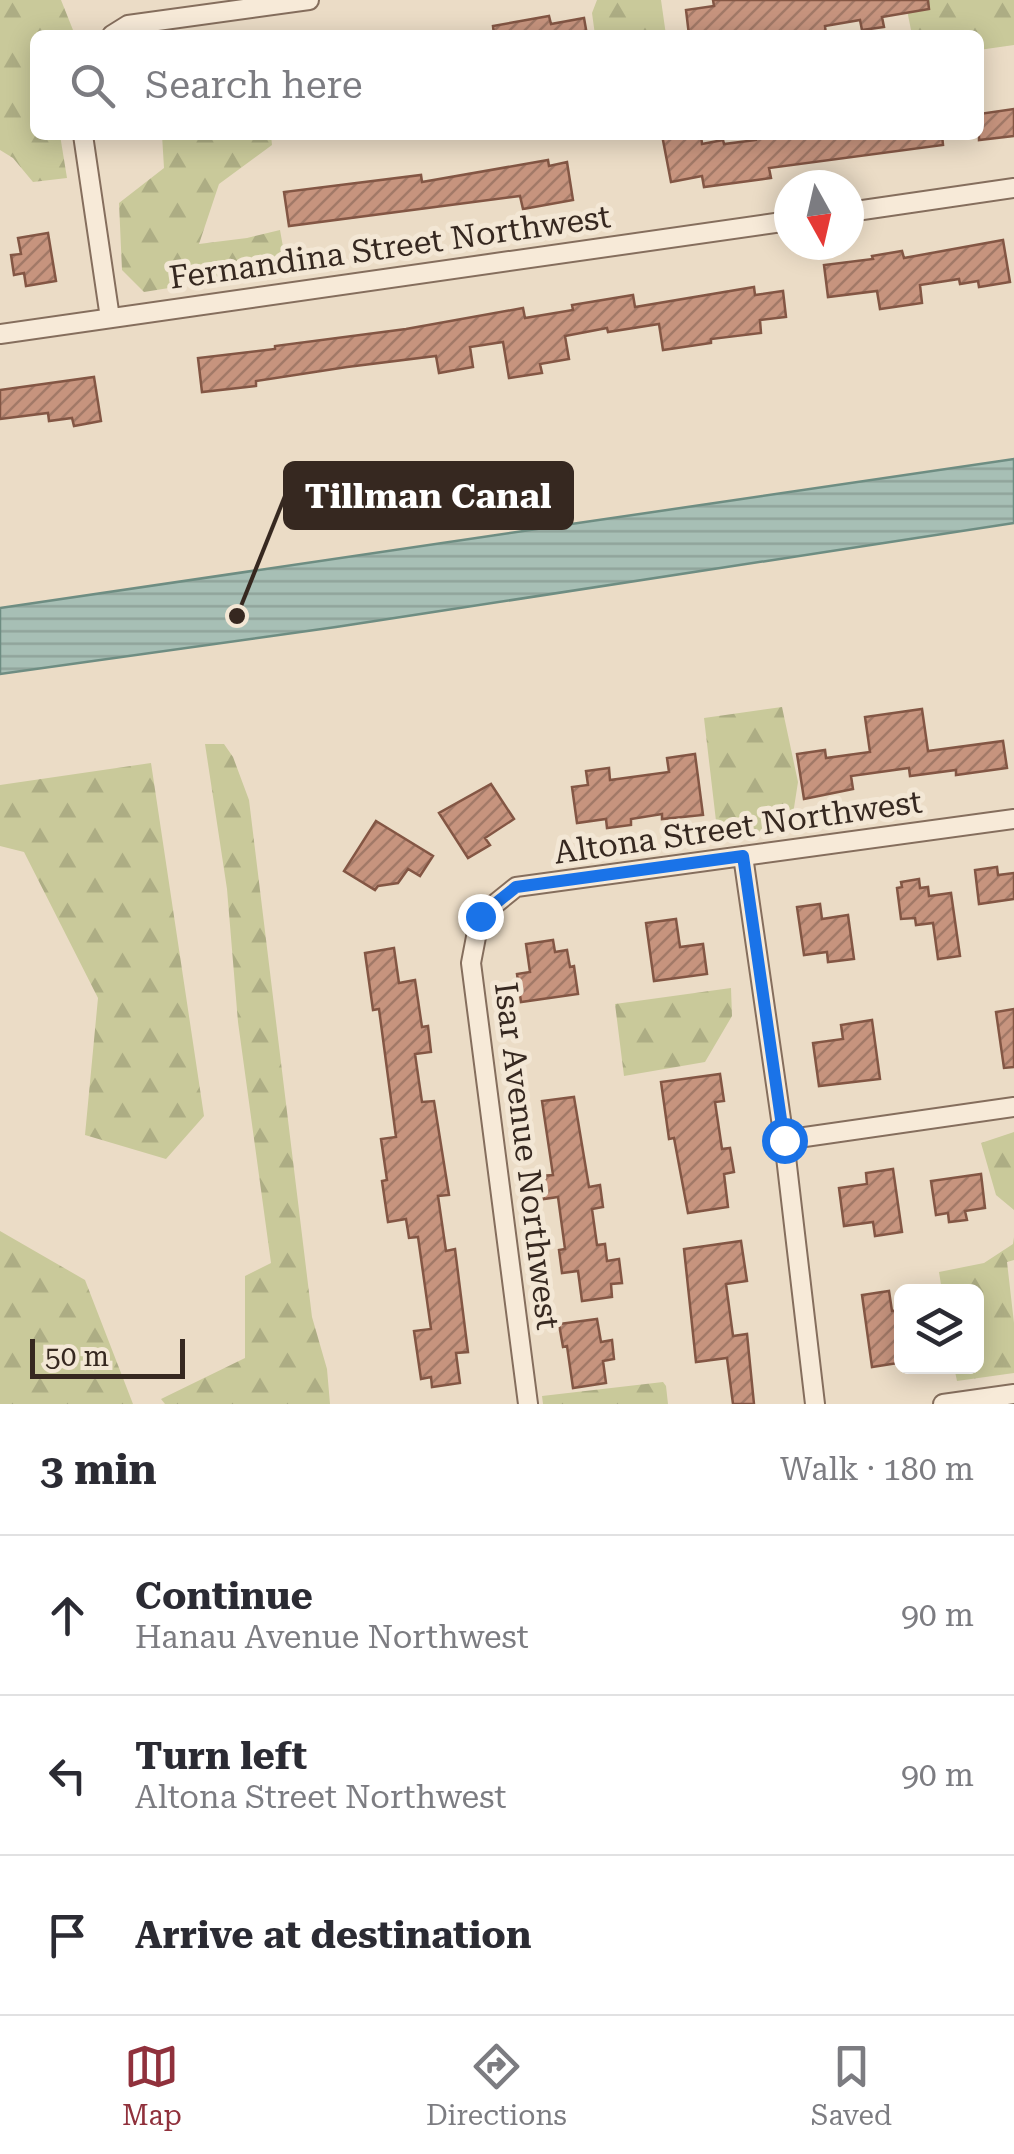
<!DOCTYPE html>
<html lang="en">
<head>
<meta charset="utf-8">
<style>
  :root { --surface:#fff; --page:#f2f2f3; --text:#2b2b33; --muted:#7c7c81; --line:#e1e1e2; --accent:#90313c }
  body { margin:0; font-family:"Roboto Serif",serif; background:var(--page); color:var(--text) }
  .controls { position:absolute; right:30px; bottom:30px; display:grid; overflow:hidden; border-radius:15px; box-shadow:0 5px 25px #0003 }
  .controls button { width:90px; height:90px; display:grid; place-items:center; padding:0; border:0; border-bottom:2px solid var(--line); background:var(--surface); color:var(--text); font:50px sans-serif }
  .compass { position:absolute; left:774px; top:170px; width:90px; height:90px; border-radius:50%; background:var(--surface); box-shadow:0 5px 25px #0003; rotate:172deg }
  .scale { position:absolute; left:30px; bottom:25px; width:155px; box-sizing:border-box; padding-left:10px; border:5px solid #362820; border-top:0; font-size:28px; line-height:35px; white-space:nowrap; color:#362820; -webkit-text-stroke:8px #f3e7d5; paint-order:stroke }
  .stop { position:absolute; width:30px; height:30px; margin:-22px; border:8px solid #1a73e8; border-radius:50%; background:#fff }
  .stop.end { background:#1a73e8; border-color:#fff; box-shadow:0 2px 10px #0008 }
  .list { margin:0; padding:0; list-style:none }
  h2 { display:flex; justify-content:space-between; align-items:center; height:130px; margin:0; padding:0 40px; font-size:42px }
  h2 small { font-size:32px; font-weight:400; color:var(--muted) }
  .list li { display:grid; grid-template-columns:65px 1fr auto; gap:30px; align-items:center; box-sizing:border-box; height:160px; padding:0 40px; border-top:2px solid var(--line) }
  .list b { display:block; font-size:38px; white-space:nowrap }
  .list p { margin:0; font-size:32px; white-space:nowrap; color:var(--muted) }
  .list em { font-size:32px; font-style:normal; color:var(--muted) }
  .icon { flex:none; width:55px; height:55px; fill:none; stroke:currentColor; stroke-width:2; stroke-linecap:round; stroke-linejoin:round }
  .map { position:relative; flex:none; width:1014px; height:1404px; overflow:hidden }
  .search { position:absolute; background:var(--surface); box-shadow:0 5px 25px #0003; left:30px; right:30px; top:30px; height:110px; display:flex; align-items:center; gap:25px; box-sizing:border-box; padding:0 35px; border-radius:15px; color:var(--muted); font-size:38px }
  .sheet { height:610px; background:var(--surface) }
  nav { display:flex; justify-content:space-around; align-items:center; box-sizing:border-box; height:140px; border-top:2px solid var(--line); background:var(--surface); font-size:28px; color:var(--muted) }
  nav a { display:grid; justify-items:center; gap:5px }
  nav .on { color:var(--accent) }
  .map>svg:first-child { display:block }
  .forest { fill:url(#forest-firs) }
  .water { fill:url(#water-rules); stroke:#6e8d82; stroke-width:2.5 }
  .building { fill:url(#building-hatch); stroke:#835644; stroke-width:2.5 }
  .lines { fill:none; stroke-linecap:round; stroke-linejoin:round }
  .minor-casing { stroke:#856e5d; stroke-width:22 }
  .minor { stroke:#f7ead8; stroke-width:18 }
  .route { stroke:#1a73e8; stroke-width:12 }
  .labels { text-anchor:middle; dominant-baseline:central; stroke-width:10; stroke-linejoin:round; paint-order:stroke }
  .street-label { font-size:32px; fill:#362820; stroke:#f3e7d5 }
  .leader { fill:none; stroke:#362820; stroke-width:4 }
  .callout-dot { fill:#362820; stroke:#f3e7d5; stroke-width:4 }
  .callout { fill:#362820; stroke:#362820; stroke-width:4 }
  .callout-label { font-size:35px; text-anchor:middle; font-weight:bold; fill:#fff }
</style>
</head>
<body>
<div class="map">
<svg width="1014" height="1404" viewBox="0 0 1014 1404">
  <defs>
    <pattern id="forest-firs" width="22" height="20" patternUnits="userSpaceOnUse" patternTransform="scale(2.5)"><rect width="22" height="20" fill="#c9c99a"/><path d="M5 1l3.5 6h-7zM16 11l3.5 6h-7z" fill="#adad84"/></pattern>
    <pattern id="water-rules" width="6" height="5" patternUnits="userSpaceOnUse" patternTransform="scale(2.5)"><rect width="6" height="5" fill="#a7bfb5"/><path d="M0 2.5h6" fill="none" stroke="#90a49b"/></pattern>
    <pattern id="building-hatch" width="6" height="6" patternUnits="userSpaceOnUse" patternTransform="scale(2.5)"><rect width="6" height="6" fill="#c7947e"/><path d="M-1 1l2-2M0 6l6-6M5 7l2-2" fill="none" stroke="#a27967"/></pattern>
  </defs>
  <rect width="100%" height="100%" fill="#ebdcc6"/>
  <path class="forest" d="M 0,0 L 61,0 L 75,35 L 35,35 L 35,135 L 60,135 L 67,178 L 33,182 L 13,158 L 0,150 Z
    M 597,0 L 661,0 L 666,35 L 595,35 L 592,13 Z
    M 905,0 L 1014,0 L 1014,45 L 979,50 L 979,35 L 912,35 Z
    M 162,135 L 271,135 L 272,145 L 219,184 L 199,244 L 247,238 L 280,230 L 287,269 L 144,292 L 122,270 L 119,203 L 164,168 Z
    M 782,707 L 798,782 L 791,827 L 736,835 L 716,821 L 704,718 Z
    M 205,744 L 224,744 L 233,757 L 249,800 L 312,1317 L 327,1369 L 330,1404 L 165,1404 L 161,1399 L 245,1358 L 245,1276 L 271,1263 L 238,1022 L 227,889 Z
    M 151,763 L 204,1116 L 166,1159 L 85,1135 L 98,998 L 24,852 L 0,846 L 0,785 Z
    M 731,988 L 732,1016 L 705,1062 L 624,1076 L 615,1004 Z
    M 1014,1132 L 1014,1210 L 996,1195 L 981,1143 Z
    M 0,1231 L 85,1280 L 133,1404 L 0,1404 Z
    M 1014,1237 L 1014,1260 L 1007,1262 L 1014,1323 L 1014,1373 L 957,1381 L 954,1367 L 976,1366 L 976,1292 L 942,1291 L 939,1272 L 984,1263 L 1013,1244 Z
    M 663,1382 L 666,1386 L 668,1404 L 543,1404 L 542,1396 Z"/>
  <path class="water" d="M 1014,459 L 1014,523 L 336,627 L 0,674 L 0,608 Z"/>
  <path class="building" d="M 713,0 L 928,0 L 929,9 L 882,17 L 884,27 L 862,30 L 860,20 L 825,26 L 826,35 L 689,35 L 686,10 L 714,6 Z
    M 549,16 L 551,24 L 584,18 L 587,35 L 494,35 L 493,26 Z
    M 1014,109 L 1014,136 L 979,140 L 979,114 Z
    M 662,135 L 701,135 L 702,144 L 723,140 L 724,144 L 756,140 L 756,135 L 772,135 L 772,138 L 942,135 L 943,145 L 769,168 L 771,178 L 704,187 L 702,176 L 671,182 Z
    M 548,160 L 549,166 L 567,162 L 573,200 L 523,209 L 520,196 L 289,226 L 284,192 L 421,175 L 422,182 Z
    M 48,233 L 56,281 L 26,286 L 24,273 L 14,275 L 11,255 L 21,254 L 18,238 Z
    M 1003,240 L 1010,282 L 979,287 L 978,281 L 960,284 L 959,279 L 920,285 L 922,303 L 880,309 L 877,291 L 828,297 L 824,265 L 873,259 L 872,256 L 902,251 L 904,258 Z
    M 754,287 L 755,295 L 783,291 L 786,317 L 760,320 L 761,333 L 711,339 L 711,343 L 663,350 L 659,324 L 608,332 L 607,328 L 565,336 L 569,359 L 540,364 L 542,373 L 509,378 L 503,342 L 470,347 L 473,367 L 439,373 L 436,356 L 347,367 L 256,381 L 256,386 L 202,392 L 198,358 L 275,349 L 275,346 L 406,329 L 523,308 L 525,318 L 573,310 L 572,305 L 633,295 L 635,307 Z
    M 94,377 L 101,421 L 74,426 L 72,418 L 49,421 L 48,413 L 0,419 L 0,390 Z
    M 922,709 L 928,751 L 1003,741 L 1007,768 L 956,775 L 956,770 L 910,776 L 909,768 L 851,776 L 853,789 L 804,799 L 797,754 L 825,750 L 826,758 L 870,752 L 865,717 Z
    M 695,754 L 703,815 L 662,819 L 662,814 L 631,819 L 631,825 L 607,828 L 606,819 L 577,823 L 572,787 L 588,785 L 586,771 L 609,768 L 610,780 L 669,772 L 667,758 Z
    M 491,784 L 514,819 L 485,838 L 490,845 L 468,858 L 439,813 Z
    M 376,821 L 433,856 L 420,876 L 408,869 L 398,883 L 378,886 L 375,890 L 344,871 Z
    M 997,867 L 998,875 L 1014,873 L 1014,899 L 979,904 L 975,870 Z
    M 919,879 L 920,888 L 928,887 L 929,896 L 951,893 L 960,956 L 938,959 L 933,923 L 916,925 L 915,918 L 901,919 L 897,888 L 902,887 L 901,882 Z
    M 820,904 L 822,919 L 848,915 L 854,959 L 828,962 L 827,952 L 804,955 L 797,907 Z
    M 676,919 L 680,947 L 703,944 L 707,974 L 654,981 L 646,923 Z
    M 553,940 L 555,952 L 567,950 L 570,967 L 574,966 L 578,994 L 521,1002 L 517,974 L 530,972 L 526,944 Z
    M 394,948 L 399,983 L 415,980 L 422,1027 L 428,1026 L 431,1052 L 415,1054 L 422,1102 L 434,1101 L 449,1195 L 438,1196 L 446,1251 L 455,1249 L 468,1352 L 456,1353 L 460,1383 L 432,1387 L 431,1377 L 421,1379 L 414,1331 L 431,1329 L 418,1237 L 409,1238 L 406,1219 L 388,1222 L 382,1181 L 387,1180 L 381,1139 L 396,1137 L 379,1009 L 373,1010 L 365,953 Z
    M 1014,1009 L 1014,1067 L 1004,1068 L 996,1012 Z
    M 872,1020 L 880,1079 L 819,1086 L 813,1043 L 843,1039 L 841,1025 Z
    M 720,1074 L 724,1101 L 715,1102 L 722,1149 L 730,1148 L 734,1172 L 724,1174 L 728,1207 L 688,1213 L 674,1138 L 669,1139 L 661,1082 Z
    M 574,1097 L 589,1187 L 600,1185 L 603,1207 L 592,1209 L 597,1245 L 605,1244 L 607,1261 L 619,1259 L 622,1283 L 611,1284 L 612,1297 L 582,1301 L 578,1271 L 562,1273 L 559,1250 L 565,1249 L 558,1197 L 544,1199 L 541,1176 L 553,1175 L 542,1101 Z
    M 893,1169 L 902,1232 L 875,1236 L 873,1222 L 844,1226 L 839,1188 L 867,1184 L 866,1173 Z
    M 981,1174 L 985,1208 L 965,1211 L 967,1220 L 949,1222 L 948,1213 L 936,1215 L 931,1181 Z
    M 741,1241 L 747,1281 L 726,1284 L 733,1336 L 747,1334 L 754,1404 L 733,1404 L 727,1358 L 696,1362 L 684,1249 Z
    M 889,1291 L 892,1311 L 902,1310 L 902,1346 L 896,1347 L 898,1363 L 872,1367 L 862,1295 Z
    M 597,1319 L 601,1342 L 612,1340 L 614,1359 L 603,1361 L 606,1383 L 573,1388 L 567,1346 L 563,1347 L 559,1324 Z"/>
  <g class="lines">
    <defs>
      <path id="minor" d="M 112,35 L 128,25 L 309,0
        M 83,135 L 110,318
        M 849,212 L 1014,188
        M 0,334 L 789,221
        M 743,856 L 784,1140 L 815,1404
        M 784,1140 L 1014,1107
        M 528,1404 L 471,963 L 480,916 L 516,887 L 1014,819
        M 943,1404 L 1014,1394"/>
    </defs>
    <use href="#minor" class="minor-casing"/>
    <use href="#minor" class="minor"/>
  </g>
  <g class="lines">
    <path class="route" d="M 480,916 L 516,887 L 743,856 L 784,1140"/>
  </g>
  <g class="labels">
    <g class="street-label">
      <text transform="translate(390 247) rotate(-8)">Fernandina Street Northwest</text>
      <text transform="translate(738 827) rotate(-8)">Altona Street Northwest</text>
      <text transform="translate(527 1156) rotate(83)">Isar Avenue Northwest</text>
    </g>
  </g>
  <path class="leader" d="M237 616L285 496"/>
  <circle class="callout-dot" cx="237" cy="616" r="10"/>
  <rect class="callout" x="285" y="463" width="287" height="65" rx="10"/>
  <g class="callout-label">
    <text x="428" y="508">Tillman Canal</text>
  </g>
</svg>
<div class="controls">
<button><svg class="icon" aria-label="layers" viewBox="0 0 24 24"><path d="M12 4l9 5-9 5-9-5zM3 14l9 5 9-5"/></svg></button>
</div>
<svg class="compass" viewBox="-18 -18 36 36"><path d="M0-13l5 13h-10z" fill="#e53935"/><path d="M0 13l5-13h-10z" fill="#7c7c81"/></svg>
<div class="scale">50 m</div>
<div class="stop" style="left:784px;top:1140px"></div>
<div class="stop end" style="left:480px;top:916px"></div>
<div class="search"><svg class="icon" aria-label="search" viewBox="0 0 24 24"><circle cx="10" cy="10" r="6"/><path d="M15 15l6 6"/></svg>Search here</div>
</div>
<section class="sheet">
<h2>3 min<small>Walk · 180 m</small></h2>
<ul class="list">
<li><svg class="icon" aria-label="ahead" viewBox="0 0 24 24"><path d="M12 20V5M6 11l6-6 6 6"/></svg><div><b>Continue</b><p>Hanau Avenue Northwest</p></div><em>90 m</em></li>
<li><svg class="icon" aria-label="left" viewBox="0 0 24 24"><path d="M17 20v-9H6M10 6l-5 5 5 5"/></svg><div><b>Turn left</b><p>Altona Street Northwest</p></div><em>90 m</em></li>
<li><svg class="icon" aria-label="arrive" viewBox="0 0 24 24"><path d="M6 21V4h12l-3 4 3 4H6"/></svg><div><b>Arrive at destination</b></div></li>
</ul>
</section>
<nav>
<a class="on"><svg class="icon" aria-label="map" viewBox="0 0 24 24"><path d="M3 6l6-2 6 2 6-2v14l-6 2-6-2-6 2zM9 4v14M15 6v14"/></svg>Map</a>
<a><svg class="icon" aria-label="directions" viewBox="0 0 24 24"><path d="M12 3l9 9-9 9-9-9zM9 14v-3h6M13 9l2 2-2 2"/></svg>Directions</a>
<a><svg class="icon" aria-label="saved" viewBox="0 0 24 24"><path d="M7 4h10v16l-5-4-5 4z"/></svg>Saved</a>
</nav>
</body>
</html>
